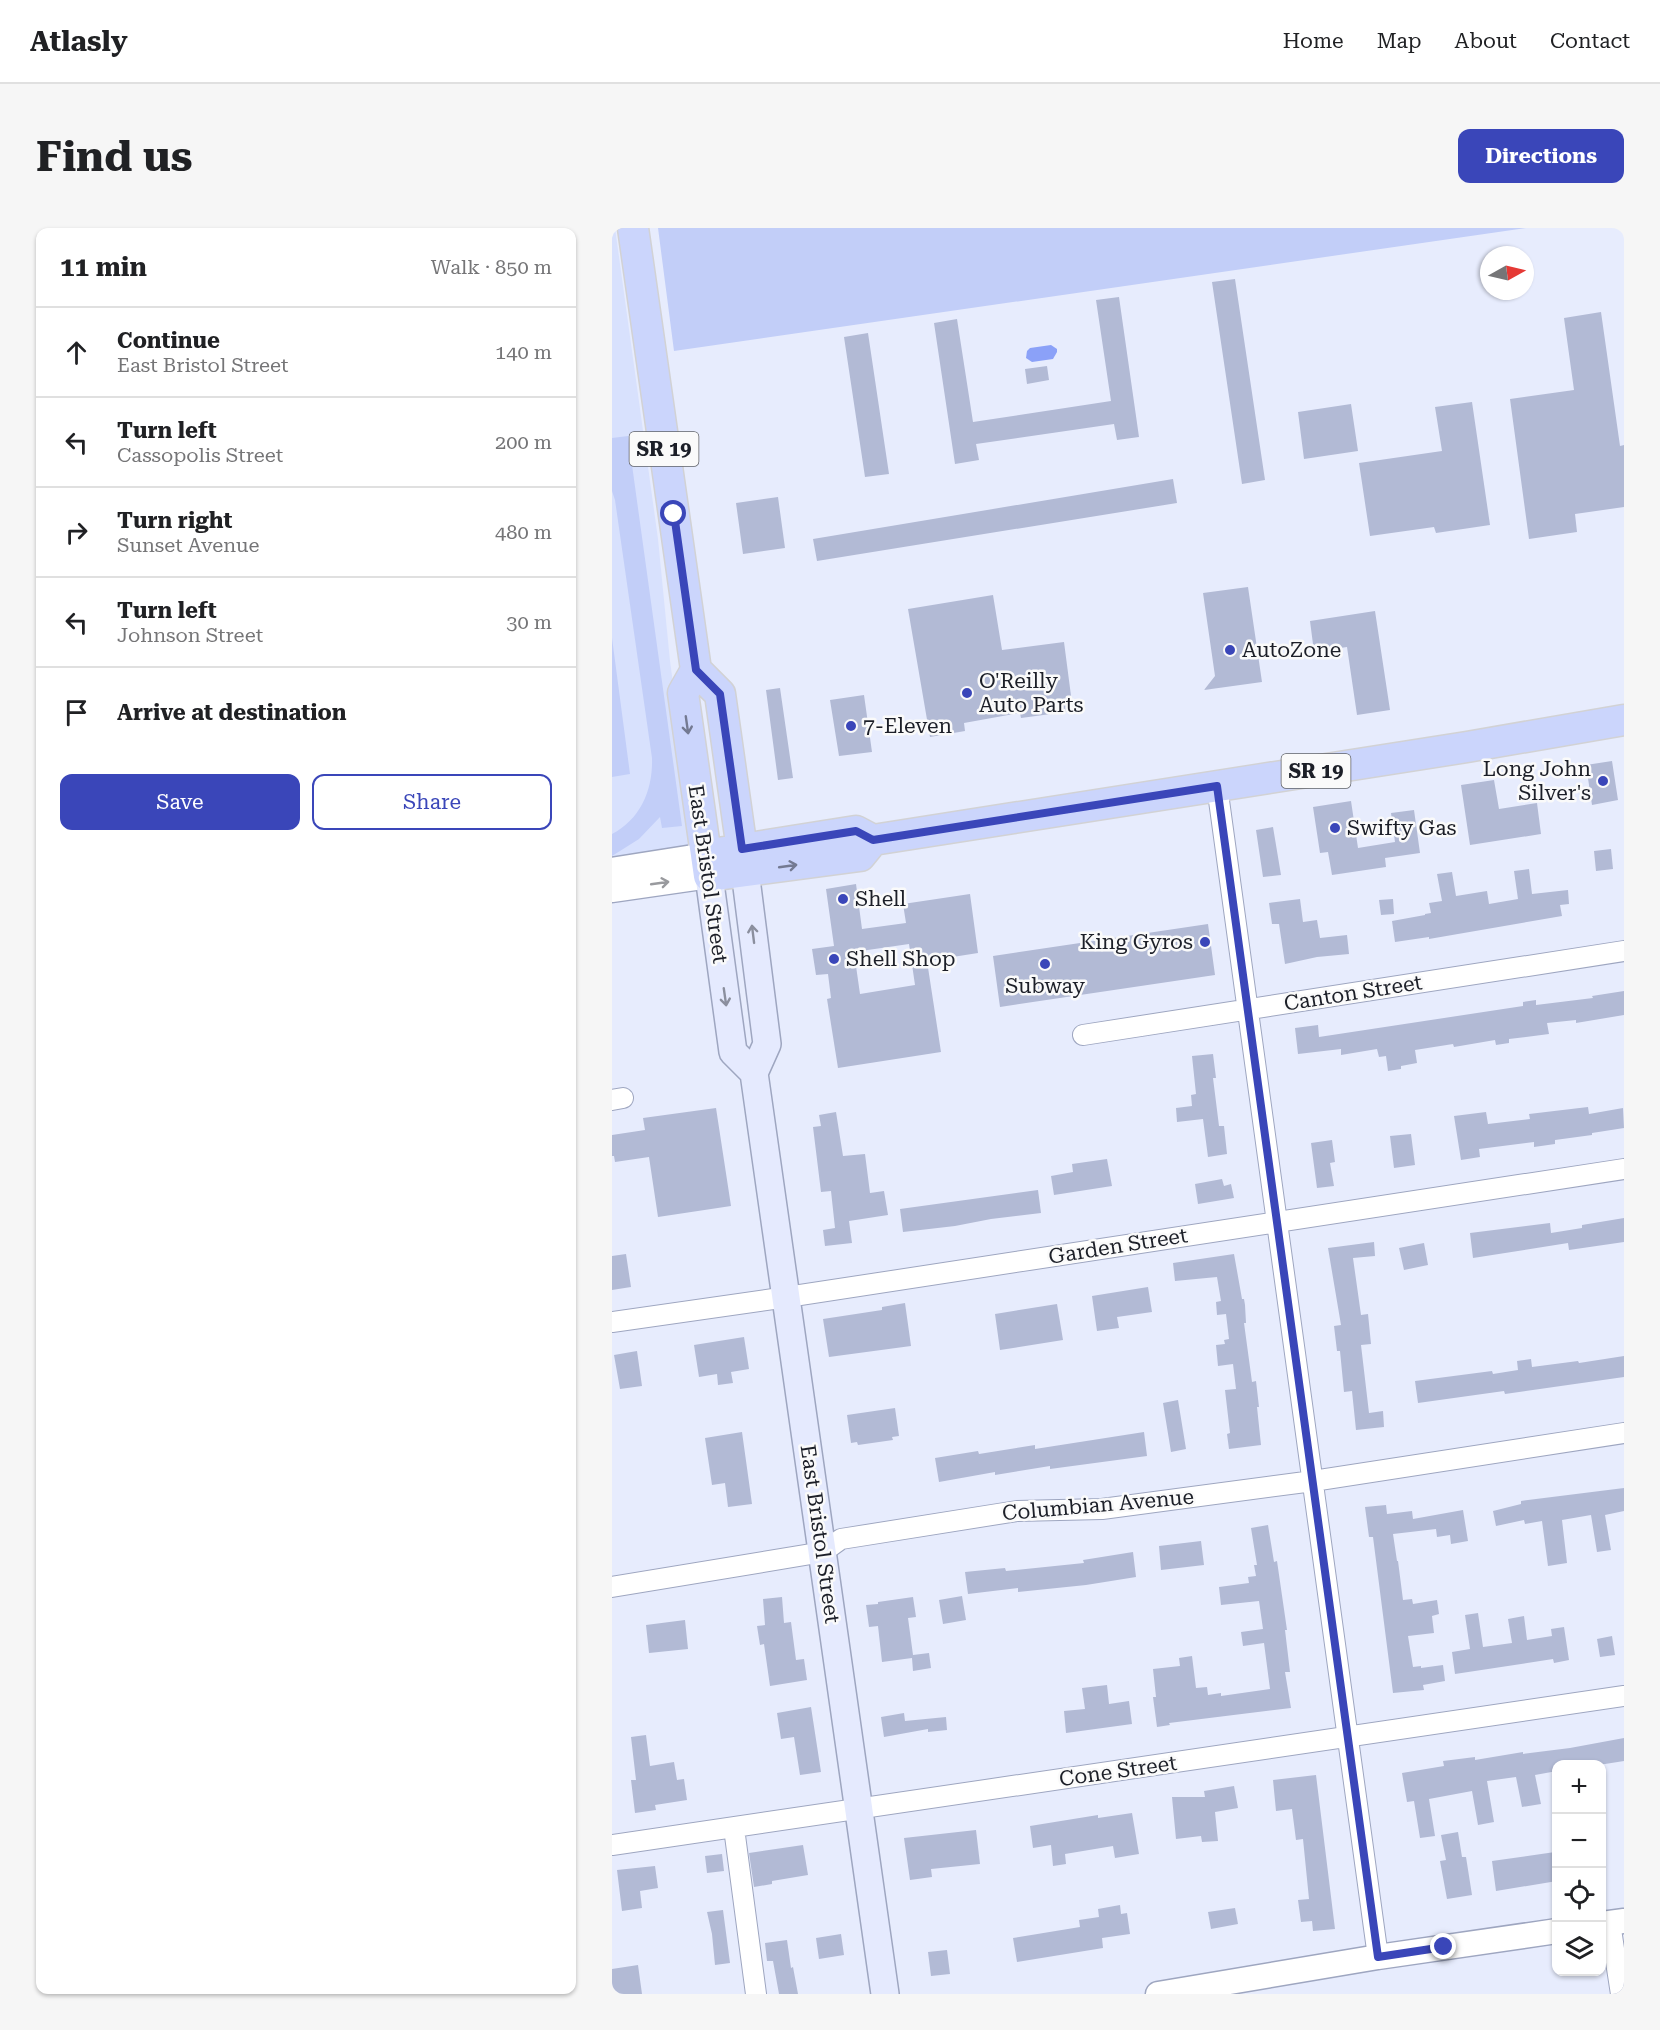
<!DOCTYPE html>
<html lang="en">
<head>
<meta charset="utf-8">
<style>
  :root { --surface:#fff; --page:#f6f6f6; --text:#202124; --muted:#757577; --line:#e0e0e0; --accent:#3a46b9 }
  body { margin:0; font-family:"Roboto Serif",serif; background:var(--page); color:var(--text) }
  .controls { position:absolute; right:18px; bottom:18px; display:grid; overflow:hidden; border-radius:12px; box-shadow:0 2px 4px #0004 }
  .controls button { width:54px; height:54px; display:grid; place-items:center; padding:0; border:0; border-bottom:2px solid var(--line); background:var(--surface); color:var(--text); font:30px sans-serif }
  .compass { position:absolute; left:868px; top:18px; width:54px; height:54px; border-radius:50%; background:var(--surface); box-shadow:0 2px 4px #0004; rotate:82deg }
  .stop { position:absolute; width:18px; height:18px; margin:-14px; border:4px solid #3a46b9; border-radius:50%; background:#fff }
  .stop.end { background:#3a46b9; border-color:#fff; box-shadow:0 2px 6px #0008 }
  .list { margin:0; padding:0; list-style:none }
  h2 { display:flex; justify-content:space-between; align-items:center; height:78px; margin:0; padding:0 24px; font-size:26px }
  h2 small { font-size:20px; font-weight:400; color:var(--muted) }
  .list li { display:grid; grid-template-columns:39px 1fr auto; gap:18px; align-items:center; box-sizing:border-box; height:90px; padding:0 24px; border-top:2px solid var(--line) }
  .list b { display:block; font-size:22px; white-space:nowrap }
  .list p { margin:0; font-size:20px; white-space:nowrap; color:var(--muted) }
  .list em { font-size:20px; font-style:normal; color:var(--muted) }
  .actions { display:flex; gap:12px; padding:18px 24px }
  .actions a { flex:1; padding:14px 0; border:2px solid var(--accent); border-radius:12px; text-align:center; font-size:21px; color:var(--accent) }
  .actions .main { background:var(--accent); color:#fff }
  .icon { flex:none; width:33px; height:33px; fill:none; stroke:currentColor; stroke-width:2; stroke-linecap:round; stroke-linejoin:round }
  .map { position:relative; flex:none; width:1012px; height:1766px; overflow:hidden; border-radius:12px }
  header { display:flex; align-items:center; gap:36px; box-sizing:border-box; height:84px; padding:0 30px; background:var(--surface); border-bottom:2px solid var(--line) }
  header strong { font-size:28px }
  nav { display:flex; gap:33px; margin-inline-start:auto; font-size:21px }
  .intro { display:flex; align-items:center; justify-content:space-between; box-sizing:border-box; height:144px; padding:0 36px }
  h1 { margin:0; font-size:42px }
  .button { padding:15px 27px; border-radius:12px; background:var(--accent); color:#fff; font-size:21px; font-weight:700 }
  main { display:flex; gap:36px; padding:0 36px }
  aside { flex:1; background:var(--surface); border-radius:12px; box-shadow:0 2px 4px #0004 }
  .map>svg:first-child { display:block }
  .built { fill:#d8e1fd }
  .green { fill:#c2cef8 }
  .water { fill:#8ba1f8 }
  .building { fill:#b2bad5; fill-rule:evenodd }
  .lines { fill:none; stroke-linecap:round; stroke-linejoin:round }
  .minor-casing { stroke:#9ea6c0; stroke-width:22 }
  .tertiary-casing { stroke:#9ea6c0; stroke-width:27 }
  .secondary-casing { stroke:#9ea6c0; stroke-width:30 }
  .primary-casing { stroke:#d2d2d4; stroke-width:33 }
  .minor { stroke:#fff; stroke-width:20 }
  .tertiary { stroke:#fff; stroke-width:24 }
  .secondary { stroke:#e5eafe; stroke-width:27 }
  .primary { stroke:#cbd5fc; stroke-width:30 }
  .oneway { stroke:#747a92 }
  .oneway2 { stroke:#999a9e }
  .oneway3 { stroke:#8b8f9e }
  .route { stroke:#3a46b9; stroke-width:8 }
  .poi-dot { fill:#3a46b9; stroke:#fafafa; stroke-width:2 }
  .labels { text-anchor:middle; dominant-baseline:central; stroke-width:5; stroke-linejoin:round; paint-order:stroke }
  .shield { fill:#fafafa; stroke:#5f6167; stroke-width:1.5 }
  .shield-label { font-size:20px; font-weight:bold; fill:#1c1f28 }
  .poi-label { font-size:21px; fill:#1c1f28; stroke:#fafafa; text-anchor:start }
  .street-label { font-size:21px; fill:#1c1f28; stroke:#fafafa }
</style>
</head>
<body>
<header>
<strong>Atlasly</strong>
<nav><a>Home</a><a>Map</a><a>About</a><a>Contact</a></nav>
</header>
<div class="intro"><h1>Find us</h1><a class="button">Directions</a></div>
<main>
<aside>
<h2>11 min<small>Walk · 850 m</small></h2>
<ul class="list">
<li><svg class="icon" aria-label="ahead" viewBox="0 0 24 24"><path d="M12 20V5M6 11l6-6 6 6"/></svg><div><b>Continue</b><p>East Bristol Street</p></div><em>140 m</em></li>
<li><svg class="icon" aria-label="left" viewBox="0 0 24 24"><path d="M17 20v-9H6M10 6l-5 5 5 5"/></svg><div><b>Turn left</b><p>Cassopolis Street</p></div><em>200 m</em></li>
<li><svg class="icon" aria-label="right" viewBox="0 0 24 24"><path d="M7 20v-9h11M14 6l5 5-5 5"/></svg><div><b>Turn right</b><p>Sunset Avenue</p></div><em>480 m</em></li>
<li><svg class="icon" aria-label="left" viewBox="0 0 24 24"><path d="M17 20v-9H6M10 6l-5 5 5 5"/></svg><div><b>Turn left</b><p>Johnson Street</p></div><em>30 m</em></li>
<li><svg class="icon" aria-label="arrive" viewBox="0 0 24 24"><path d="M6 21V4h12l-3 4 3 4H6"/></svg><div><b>Arrive at destination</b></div></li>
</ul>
<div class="actions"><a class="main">Save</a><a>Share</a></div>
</aside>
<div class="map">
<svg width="1012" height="1766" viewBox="0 0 1012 1766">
  <rect width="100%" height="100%" fill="#e7ecfd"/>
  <path class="built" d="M 0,0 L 3,0 L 46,311 L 58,433 L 81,604 L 76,617 L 65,627 L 0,636 Z"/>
  <path class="green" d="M 46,0 L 914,0 L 62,123 Z
    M 16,208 L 70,598 L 50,600 L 48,589 L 27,611 L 0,628 L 0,606 C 29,591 41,561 40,530 L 3,272 L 0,263 L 0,210 Z
    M 0,410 L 18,546 L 0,549 Z"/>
  <path class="water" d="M 439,117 L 445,121 L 445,124 L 441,131 L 420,134 L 414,130 L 415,123 L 418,120 Z"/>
  <path class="building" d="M 623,51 L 653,252 L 630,256 L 600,54 Z
    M 507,69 L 527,209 L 505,212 L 502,196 L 364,216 L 367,232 L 343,236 L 322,95 L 345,91 L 361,194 L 499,173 L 484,72 Z
    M 989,84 L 1008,218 L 1012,217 L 1012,279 L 963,286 L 965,304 L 917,311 L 898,171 L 962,162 L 952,90 Z
    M 256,105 L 277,246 L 253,249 L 232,109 Z
    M 435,138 L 437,152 L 415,156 L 413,141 Z
    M 860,174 L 878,297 L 824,305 L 822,299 L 758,308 L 747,235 L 830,223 L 823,179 Z
    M 739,176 L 746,223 L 692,231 L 686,184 Z
    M 561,251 L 565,275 L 205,333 L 201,311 Z
    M 166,269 L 173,320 L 131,326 L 124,275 Z
    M 636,359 L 650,454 L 592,462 L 603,448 L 591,365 Z
    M 381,367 L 390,422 L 452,414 L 461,483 L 409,490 L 408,485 L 352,495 L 353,503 L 318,509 L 296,381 Z
    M 763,383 L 778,482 L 745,487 L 735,419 L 702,424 L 698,393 Z
    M 168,460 L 181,550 L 166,552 L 154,462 Z
    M 252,467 L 260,524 L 227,528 L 218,472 Z
    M 1000,533 L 1006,572 L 980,577 L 974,537 Z
    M 882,552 L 887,581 L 925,575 L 929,606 L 858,617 L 849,557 Z
    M 739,573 L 746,620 L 783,614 L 779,585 L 802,582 L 808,625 L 773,630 L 774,639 L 720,647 L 716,624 L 708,625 L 701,579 Z
    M 661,599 L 669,647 L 651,649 L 644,602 Z
    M 999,621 L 1001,641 L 984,643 L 982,623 Z
    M 917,641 L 920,666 L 956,662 L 957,676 L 948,677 L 950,688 L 817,711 L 817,709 L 783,714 L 780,693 L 813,687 L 813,686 L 819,685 L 817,675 L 830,673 L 825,646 L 840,644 L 844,668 L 875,663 L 877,676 L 906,671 L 902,643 Z
    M 244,656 L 250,701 L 294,695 L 291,676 L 358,666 L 366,725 L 315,733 L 329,824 L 226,840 L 215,771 L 219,770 L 216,746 L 204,747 L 200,721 L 222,718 L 214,661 ZM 297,716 L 303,757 L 248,766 L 242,724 Z
    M 688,671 L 691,694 L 705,692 L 708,710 L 735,707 L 737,726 L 705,729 L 673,736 L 667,696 L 660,696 L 657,675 Z
    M 781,671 L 782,686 L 769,687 L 767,672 Z
    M 596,696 L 603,747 L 388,779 L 381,728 Z
    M 1012,763 L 1012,787 L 964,795 L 964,792 L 935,795 L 937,806 L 897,811 L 897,815 L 884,817 L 883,812 L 842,819 L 841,816 L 803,822 L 805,835 L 789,838 L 789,841 L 776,843 L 774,828 L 767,829 L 765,821 L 729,827 L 729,821 L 686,826 L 683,800 L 706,797 L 707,809 L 911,778 L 911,774 L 924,772 L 924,777 L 981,770 L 980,768 Z
    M 601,826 L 604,850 L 601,850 L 607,898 L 612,898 L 615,926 L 596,929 L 591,891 L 565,894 L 564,880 L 580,878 L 579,867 L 584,866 L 580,828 Z
    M 976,879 L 977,886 L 1011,880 L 1012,900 L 980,905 L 980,907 L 943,912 L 943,916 L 922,919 L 922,914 L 867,921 L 868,929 L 849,932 L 842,888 L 874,884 L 876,896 L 918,891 L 917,886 Z
    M 104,880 L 119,978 L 46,989 L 37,929 L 3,934 L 2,928 L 0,928 L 0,907 L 33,902 L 31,890 Z
    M 224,884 L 231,928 L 253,926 L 258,965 L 272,963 L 276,987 L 237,993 L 240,1015 L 213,1018 L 211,1002 L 223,1000 L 219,963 L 209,964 L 201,899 L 209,898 L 207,887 Z
    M 799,906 L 803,937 L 782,940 L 778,908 Z
    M 720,912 L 723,934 L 718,935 L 722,958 L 705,960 L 699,915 Z
    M 495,931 L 500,958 L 442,967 L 439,948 L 461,944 L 460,936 Z
    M 610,951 L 612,958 L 619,956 L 622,970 L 586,976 L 583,956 Z
    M 426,962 L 429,985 L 379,991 L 343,998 L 291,1004 L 288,981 Z
    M 1012,990 L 1012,1014 L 957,1022 L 956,1015 L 861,1030 L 858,1005 L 938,995 L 939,1005 L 970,1000 L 970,997 Z
    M 762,1014 L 763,1028 L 741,1030 L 749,1087 L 756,1086 L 759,1116 L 749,1117 L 757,1185 L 771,1183 L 772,1199 L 744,1202 L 740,1163 L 732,1164 L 728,1123 L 725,1123 L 722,1098 L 729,1097 L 716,1020 Z
    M 812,1015 L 816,1037 L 792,1042 L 787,1020 Z
    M 14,1026 L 19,1059 L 0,1062 L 0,1028 Z
    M 622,1026 L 630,1071 L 632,1071 L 633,1077 L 634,1095 L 632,1095 L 640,1154 L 644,1153 L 647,1179 L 645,1179 L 649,1217 L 617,1221 L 615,1206 L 618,1205 L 613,1162 L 624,1161 L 621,1136 L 606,1138 L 604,1117 L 613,1116 L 612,1112 L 617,1111 L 614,1086 L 605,1087 L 604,1074 L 609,1073 L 605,1049 L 563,1053 L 561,1035 Z
    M 536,1059 L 540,1084 L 505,1089 L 507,1100 L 485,1103 L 480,1068 Z
    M 293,1075 L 299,1118 L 217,1129 L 211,1091 L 270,1082 L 270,1079 Z
    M 445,1076 L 451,1112 L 388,1122 L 383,1086 Z
    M 132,1109 L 137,1141 L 119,1144 L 121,1155 L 106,1157 L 105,1146 L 87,1149 L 82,1117 Z
    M 25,1123 L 30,1158 L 8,1161 L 2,1127 Z
    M 1012,1128 L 1012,1149 L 893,1166 L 892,1163 L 806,1175 L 803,1153 L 880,1143 L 881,1146 L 906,1142 L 905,1133 L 919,1131 L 920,1139 L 966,1133 L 967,1135 Z
    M 566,1172 L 574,1221 L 559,1224 L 551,1175 Z
    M 283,1180 L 287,1208 L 280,1209 L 281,1212 L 246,1217 L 245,1214 L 239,1215 L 235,1187 Z
    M 130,1204 L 140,1276 L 116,1279 L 113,1255 L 100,1257 L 93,1210 Z
    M 532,1204 L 535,1228 L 438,1241 L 438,1238 L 383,1247 L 383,1244 L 327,1254 L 323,1230 L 366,1223 L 367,1226 L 423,1217 L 423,1221 Z
    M 1012,1260 L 1012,1283 L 993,1287 L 999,1322 L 985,1324 L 979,1287 L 950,1292 L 955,1335 L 936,1338 L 930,1293 L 913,1296 L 912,1292 L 884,1298 L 881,1283 L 909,1276 L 909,1273 Z
    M 774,1277 L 775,1286 L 800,1283 L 801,1291 L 851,1282 L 856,1313 L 839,1316 L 838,1307 L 825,1309 L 824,1301 L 781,1306 L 785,1333 L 786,1333 L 791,1372 L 800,1371 L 801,1376 L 825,1372 L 827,1386 L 820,1388 L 822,1405 L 796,1408 L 801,1439 L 809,1438 L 809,1440 L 831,1437 L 833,1453 L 811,1457 L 812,1462 L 781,1465 L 761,1309 L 757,1309 L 753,1279 Z
    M 656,1297 L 662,1334 L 665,1333 L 675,1402 L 673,1402 L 678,1444 L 673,1444 L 679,1480 L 557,1495 L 558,1497 L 545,1499 L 541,1469 L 544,1469 L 541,1441 L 568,1438 L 567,1430 L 580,1428 L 584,1460 L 595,1459 L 596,1467 L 609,1465 L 609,1468 L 658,1461 L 652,1415 L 631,1418 L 629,1404 L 651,1401 L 647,1373 L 609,1377 L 607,1359 L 637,1355 L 636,1349 L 644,1348 L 642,1337 L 645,1337 L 639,1300 Z
    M 589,1313 L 592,1337 L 549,1342 L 547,1318 Z
    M 521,1324 L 524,1349 L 474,1357 L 406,1364 L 406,1360 L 356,1366 L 353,1344 L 393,1340 L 394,1343 L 472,1335 L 471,1332 Z
    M 350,1368 L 354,1392 L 331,1396 L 327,1372 Z
    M 170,1369 L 172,1395 L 179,1394 L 184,1432 L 192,1431 L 195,1452 L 158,1458 L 152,1416 L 148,1417 L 145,1398 L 153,1397 L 151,1371 Z
    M 301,1369 L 304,1389 L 296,1390 L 301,1427 L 317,1425 L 319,1440 L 301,1443 L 300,1430 L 270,1434 L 266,1398 L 257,1399 L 254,1377 L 266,1376 L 266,1374 Z
    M 866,1385 L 871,1419 L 900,1415 L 896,1391 L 912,1388 L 915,1412 L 940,1408 L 939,1401 L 952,1399 L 957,1432 L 942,1435 L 941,1431 L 843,1446 L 840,1424 L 858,1421 L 853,1387 Z
    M 73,1392 L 76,1421 L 37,1425 L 34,1397 Z
    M 1000,1408 L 1003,1427 L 988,1429 L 985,1411 Z
    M 495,1457 L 497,1476 L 517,1473 L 520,1496 L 454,1505 L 452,1483 L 473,1481 L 470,1460 Z
    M 199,1479 L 209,1544 L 188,1547 L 182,1509 L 169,1511 L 165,1485 Z
    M 292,1485 L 293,1493 L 334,1489 L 335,1502 L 316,1504 L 316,1501 L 272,1509 L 269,1489 Z
    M 34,1507 L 38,1538 L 62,1534 L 65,1552 L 72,1551 L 75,1572 L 43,1577 L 44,1582 L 23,1585 L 19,1552 L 24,1552 L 19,1509 Z
    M 1012,1510 L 1012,1533 L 993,1536 L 945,1536 L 945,1543 L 923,1547 L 929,1576 L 910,1579 L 904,1549 L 875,1553 L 882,1594 L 866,1597 L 860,1563 L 817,1571 L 823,1608 L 808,1610 L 802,1573 L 795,1574 L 790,1545 L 832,1538 L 831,1533 L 863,1529 L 863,1532 L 911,1524 L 911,1526 L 958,1520 Z
    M 704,1547 L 723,1701 L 701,1703 L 700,1693 L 689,1694 L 686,1672 L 697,1671 L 691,1611 L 684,1612 L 680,1581 L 664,1583 L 661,1552 Z
    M 622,1558 L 626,1580 L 603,1584 L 606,1613 L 590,1614 L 589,1608 L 564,1611 L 560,1569 L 593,1569 L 592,1563 Z
    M 520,1585 L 527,1626 L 503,1630 L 501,1618 L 453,1626 L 454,1636 L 441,1638 L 439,1617 L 421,1620 L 418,1598 L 486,1587 L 486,1590 Z
    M 364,1602 L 368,1636 L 319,1641 L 320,1649 L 298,1652 L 292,1610 Z
    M 846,1604 L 850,1629 L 854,1629 L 860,1667 L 835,1671 L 828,1633 L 834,1632 L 829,1607 Z
    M 191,1617 L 196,1647 L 160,1653 L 160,1656 L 142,1659 L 137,1625 Z
    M 943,1624 L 945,1653 L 884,1663 L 880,1633 Z
    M 110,1626 L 112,1643 L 95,1645 L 93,1628 Z
    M 43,1638 L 46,1660 L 28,1663 L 30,1680 L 10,1683 L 5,1642 Z
    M 508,1677 L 509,1686 L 515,1685 L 518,1706 L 490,1710 L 491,1720 L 405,1734 L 401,1710 L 468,1699 L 467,1692 L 487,1689 L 486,1681 Z
    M 623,1680 L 626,1696 L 599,1701 L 596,1684 Z
    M 111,1682 L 118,1735 L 103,1737 L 100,1706 L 95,1684 Z
    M 229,1706 L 232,1727 L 207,1731 L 204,1710 Z
    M 175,1712 L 179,1740 L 181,1739 L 186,1766 L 167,1766 L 161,1733 L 155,1733 L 153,1715 Z
    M 335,1722 L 338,1746 L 319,1748 L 316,1724 Z
    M 26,1737 L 30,1766 L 0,1766 L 0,1741 Z"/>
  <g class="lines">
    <defs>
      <path id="minor" d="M 605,558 L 766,1729
        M 471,807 L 1012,723
        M 0,872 L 11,870
        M 0,1094 L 175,1069 L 1012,941
        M 0,1359 L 211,1324 L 229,1311 L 405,1283 L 490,1281 L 701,1253 L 1012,1205
        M 122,1600 L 144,1766
        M 0,1617 L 1012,1468
        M 998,1695 L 1009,1766"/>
      <path id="tertiary" d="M 0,642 L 94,627
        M 0,662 L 97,648
        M 990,1696 L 1012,1693
        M 546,1766 L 766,1729 L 945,1703"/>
      <path id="secondary" d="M 133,643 L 155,816 L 142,845 L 273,1766
        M 97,648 L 121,824 L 142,845"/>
      <path id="primary" d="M 21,0 L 84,442 L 108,466 L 133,643
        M 84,442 L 71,465 L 97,648 L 248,628 L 261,612
        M 94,627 L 244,603 L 261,612 L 855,519 L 1012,492"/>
    </defs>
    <use href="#minor" class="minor-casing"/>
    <use href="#tertiary" class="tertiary-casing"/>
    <use href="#secondary" class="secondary-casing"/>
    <use href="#primary" class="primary-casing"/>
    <use href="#minor" class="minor"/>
    <use href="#tertiary" class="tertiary"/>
    <use href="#secondary" class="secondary"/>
    <use href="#primary" class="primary"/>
  </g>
  <defs><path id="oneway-shaft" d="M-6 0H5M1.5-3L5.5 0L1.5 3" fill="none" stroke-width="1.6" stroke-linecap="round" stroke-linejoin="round" transform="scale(1.5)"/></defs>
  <g class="oneway">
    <use href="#oneway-shaft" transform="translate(75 497) rotate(82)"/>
    <use href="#oneway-shaft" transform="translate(176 638) rotate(-8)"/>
  </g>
  <use class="oneway2" href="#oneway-shaft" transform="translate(48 655) rotate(-8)"/>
  <g class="oneway3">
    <use href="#oneway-shaft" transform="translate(141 706) rotate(-97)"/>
    <use href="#oneway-shaft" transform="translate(113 769) rotate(82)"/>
  </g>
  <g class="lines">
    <path class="route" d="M 62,286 L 84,442 L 108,466 L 130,621 L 244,603 L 261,612 L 605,558 L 766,1729 L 832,1719"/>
  </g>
  <g class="poi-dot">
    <circle cx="618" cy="422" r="6"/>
    <circle cx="355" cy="465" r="6"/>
    <circle cx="239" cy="498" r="6"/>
    <circle cx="991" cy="553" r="6"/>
    <circle cx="723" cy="600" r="6"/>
    <circle cx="231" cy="671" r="6"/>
    <circle cx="593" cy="714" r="6"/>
    <circle cx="222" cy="731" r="6"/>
    <circle cx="433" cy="736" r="6"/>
  </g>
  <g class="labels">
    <g class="shield">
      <rect x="17.5" y="204" width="69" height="34" rx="4.5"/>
      <rect x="669.5" y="526" width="69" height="34" rx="4.5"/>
    </g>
    <g class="shield-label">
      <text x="52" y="221">SR 19</text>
      <text x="704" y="543">SR 19</text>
    </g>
    <g class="poi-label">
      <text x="630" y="422">AutoZone</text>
      <text x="367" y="453">O'Reilly<tspan x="367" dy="24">Auto Parts</tspan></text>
      <text x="251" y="498">7-Eleven</text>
      <text x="979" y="541" text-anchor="end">Long John<tspan x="979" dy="24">Silver's</tspan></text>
      <text x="735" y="600">Swifty Gas</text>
      <text x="243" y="671">Shell</text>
      <text x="581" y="714" text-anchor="end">King Gyros</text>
      <text x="234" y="731">Shell Shop</text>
      <text x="433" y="758" text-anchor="middle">Subway</text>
    </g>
    <g class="street-label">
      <text transform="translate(96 646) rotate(82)">East Bristol Street</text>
      <text transform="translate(741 765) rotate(-9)">Canton Street</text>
      <text transform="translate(506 1018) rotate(-9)">Garden Street</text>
      <text transform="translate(486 1277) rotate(-5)">Columbian Avenue</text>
      <text transform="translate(208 1306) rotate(82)">East Bristol Street</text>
      <text transform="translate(506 1543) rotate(-8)">Cone Street</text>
    </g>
  </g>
</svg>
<div class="controls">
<button>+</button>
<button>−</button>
<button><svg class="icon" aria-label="locate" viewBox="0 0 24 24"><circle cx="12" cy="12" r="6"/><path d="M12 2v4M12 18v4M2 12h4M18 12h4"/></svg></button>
<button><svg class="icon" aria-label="layers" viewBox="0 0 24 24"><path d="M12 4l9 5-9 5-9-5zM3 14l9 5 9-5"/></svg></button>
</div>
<svg class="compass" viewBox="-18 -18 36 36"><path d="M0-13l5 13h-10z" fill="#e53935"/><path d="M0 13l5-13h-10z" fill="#757577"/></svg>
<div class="stop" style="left:62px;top:286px"></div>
<div class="stop end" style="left:832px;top:1719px"></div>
</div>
</main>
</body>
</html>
